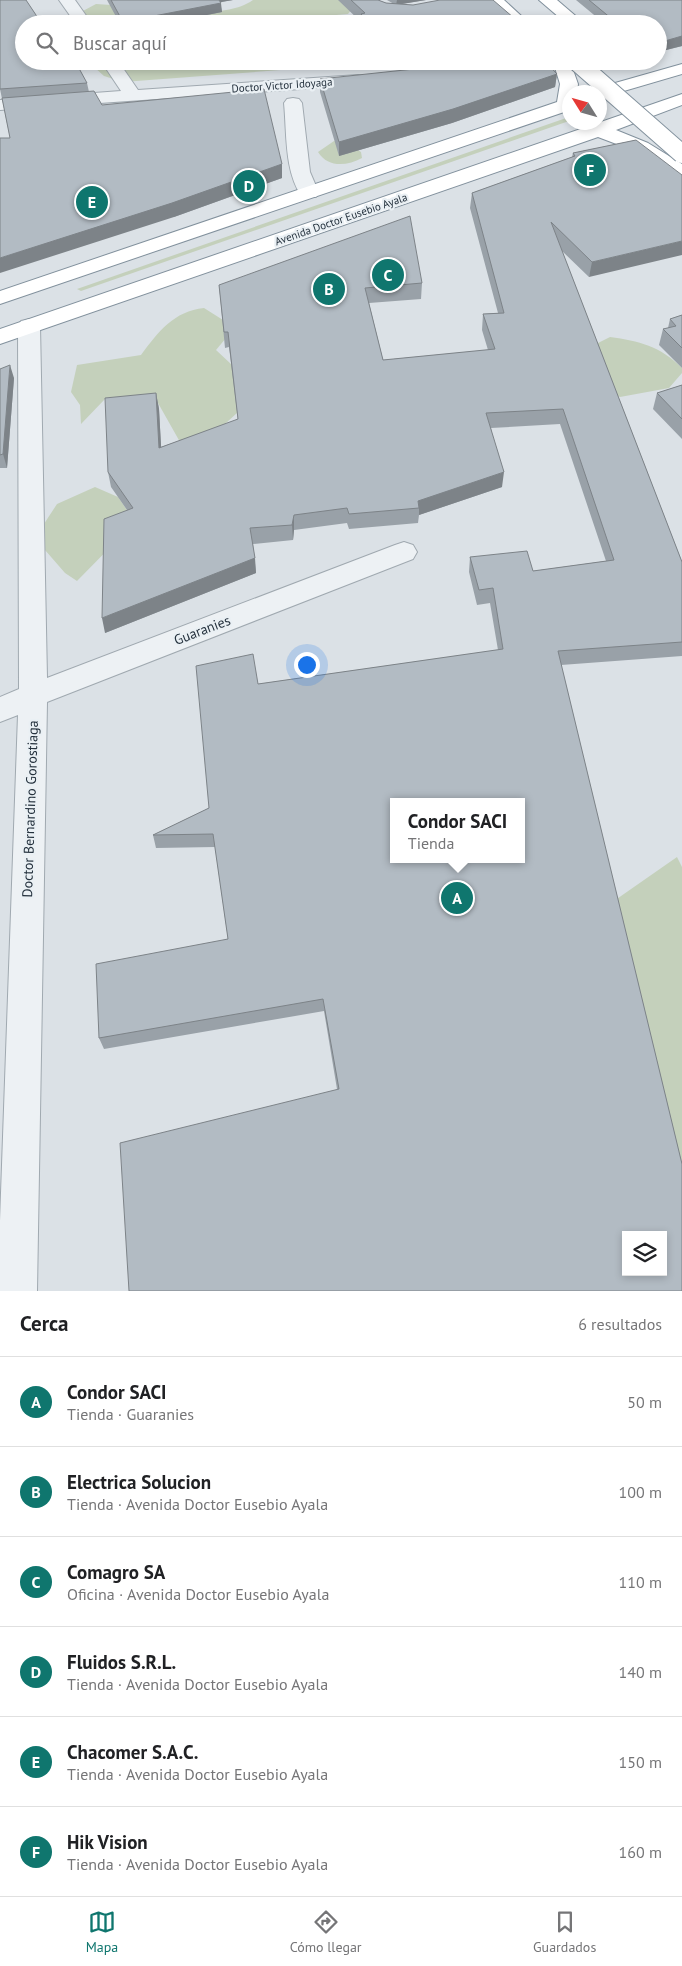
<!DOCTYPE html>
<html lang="es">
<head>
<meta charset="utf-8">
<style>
  :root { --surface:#fff; --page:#f2f2f2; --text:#202124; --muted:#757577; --line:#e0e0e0; --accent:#0f766e }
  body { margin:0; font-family:"PT Sans",sans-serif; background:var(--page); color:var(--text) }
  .controls { position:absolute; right:15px; bottom:15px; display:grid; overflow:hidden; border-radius:0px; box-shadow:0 2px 8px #0003 }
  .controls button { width:45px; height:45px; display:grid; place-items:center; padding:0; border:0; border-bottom:1px solid var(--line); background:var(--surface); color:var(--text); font:25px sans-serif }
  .compass { position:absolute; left:562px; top:85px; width:45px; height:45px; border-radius:50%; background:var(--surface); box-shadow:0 2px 8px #0003; rotate:307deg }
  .you { position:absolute; left:306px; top:664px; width:18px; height:18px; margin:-12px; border:4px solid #fff; border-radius:50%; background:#1a73e8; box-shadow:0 0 0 8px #1a73e833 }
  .badge { display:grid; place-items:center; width:32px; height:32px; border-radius:50%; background:var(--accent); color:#fff; font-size:16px; font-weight:700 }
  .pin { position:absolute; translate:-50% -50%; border:2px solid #fff; box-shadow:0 1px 5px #0006 }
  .popup { position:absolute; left:390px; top:798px; width:135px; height:65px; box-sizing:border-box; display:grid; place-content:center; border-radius:0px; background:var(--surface); filter:drop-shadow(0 1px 4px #0005); font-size:16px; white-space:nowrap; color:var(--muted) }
  .popup b { font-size:19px; color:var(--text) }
  .popup::after { content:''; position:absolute; left:50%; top:100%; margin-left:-10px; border:10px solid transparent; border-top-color:var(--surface) }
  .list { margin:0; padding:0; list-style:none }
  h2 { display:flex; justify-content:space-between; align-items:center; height:65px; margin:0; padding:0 20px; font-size:21px }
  h2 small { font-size:16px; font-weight:400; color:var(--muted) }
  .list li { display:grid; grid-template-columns:32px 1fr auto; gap:15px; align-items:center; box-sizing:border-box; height:90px; padding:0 20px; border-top:1px solid var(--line) }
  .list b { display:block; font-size:19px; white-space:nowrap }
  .list p { margin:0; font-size:16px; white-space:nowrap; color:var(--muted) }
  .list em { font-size:16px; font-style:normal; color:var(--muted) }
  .icon { flex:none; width:28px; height:28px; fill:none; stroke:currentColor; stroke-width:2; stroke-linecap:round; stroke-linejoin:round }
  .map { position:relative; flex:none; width:682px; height:1291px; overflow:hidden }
  .search { position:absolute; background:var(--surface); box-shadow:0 2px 8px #0003; left:15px; right:15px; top:15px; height:55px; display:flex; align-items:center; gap:12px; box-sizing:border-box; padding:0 18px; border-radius:28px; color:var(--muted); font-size:19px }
  .sheet { height:605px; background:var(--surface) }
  nav { display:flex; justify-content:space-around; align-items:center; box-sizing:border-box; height:70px; border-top:1px solid var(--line); background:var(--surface); font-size:14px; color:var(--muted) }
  nav a { display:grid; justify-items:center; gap:2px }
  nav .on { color:var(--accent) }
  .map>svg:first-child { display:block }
  .green { fill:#c4d0bb }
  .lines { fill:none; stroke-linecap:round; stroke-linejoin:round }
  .minor-casing { stroke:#a0a9b0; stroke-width:2 }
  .highway-casing { stroke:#82919d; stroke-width:2 }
  .minor { fill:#edf1f4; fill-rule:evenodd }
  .highway { fill:#fff; fill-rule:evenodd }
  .highway-bridge-casing { stroke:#82919d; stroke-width:20; stroke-linecap:butt }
  .highway-bridge { stroke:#fff; stroke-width:18 }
  .wall { fill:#99a1a8 }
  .shaded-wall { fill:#7d8388 }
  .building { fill:#b2bbc3; stroke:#7d8388; fill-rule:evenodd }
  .labels { text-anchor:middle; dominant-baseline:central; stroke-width:4.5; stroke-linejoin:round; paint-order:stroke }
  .far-street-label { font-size:11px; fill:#24313d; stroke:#eaf0f4 }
  .street-label { font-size:14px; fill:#24313d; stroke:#eaf0f4 }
</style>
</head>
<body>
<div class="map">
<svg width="682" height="1291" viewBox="0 0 682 1291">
  <rect width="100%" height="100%" fill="#dbe1e6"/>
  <path class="green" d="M 253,0 L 359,0 L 348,14 L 313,17 L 320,24 L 182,24 C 191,23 196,17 204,15 C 222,9 237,11 253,0 Z
    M 96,4 L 111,5 L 133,24 L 80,24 L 81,12 Z
    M 94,61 L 358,61 L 361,64 L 123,82 L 104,76 L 94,67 Z
    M 569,117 L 569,121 L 81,291 L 77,289 Z
    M 334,141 L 349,144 L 361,152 L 362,158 C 347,166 328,168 318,152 Z
    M 204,308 L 223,320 L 231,332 L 216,350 L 231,364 L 261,382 L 237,413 L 215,433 L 180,442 L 158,403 L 105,399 L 81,424 L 80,405 L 71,392 L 77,365 L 141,355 C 158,332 174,311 204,308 Z
    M 610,337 C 639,341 660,346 682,368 L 682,373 L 669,388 L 620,397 L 577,370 L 590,347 Z
    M 95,487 L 118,497 L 135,522 L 77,581 L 65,573 L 45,550 L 40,530 L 57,504 Z
    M 677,857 L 682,867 L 682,1259 L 611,903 Z"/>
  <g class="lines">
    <defs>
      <path id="minor" d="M 59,0 L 75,0 L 92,24 L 76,24 Z
        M 101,61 L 118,61 L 138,90 L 358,75 L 364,76 L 367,80 L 364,84 L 358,85 L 0,110 L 0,100 L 121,91 Z
        M 293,98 L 299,99 L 302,103 L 310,172 L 319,193 L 316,197 L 302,197 C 284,171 287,133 284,103 L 287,99 Z
        M 29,319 L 37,321 L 40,326 L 47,678 L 395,545 L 404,542 L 413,545 L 417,552 L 413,559 L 47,702 L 37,1291 L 0,1291 L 0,1221 L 18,715 L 0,722 L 0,697 L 19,689 L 18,326 L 21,321 Z"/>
      <path id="highway" d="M 486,0 L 504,0 L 530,24 L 512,24 Z
        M 539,0 L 557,0 L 585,24 L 567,24 Z
        M 553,61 L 570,61 L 578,84 L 577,92 L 570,92 L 570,110 L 0,304 L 0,291 L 557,102 L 560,84 Z
        M 682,64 L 682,74 L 600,98 L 600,92 L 592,92 L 594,89 Z
        M 682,94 L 682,105 L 616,130 L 648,143 L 682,164 L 682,179 L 675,177 L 635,151 L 598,137 L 0,344 L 0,329 Z"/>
    </defs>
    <use href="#minor" class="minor-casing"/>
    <use href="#highway" class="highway-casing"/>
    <use href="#minor" class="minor"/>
    <use href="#highway" class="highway"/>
    <defs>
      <path id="highway-bridge" d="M 576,61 L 682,154"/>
    </defs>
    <use href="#highway-bridge" class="highway-bridge-casing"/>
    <use href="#highway-bridge" class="highway-bridge"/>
  </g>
  <path class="wall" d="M 107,0 L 233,0 L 220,2 L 222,12 L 161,24 L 120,24 Z
    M 338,0 L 378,0 L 386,3 L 394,4 L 387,0 L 426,0 L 401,4 L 521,24 L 361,24 L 361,22 Z
    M 576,0 L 682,0 L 682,46 L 658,52 L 658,24 L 605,24 Z
    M 24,24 L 87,83 L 89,92 L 102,105 L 282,164 L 282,178 L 174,217 L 10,138 L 0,89 Z
    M 394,61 L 514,61 L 401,69 Z
    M 557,74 L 555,87 L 452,123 L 339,156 L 320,92 L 320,79 Z
    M 636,140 L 589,277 L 562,251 L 682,562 L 682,656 L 561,665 L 682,1164 L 337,1089 L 324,1011 L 104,1049 L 99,1038 L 228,939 L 215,847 L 156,848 L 153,835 L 209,808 L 258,684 L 498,650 L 490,603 L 477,605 L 469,572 L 470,557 L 533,571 L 606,561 L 560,424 L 491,428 L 502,487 L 419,515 L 418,523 L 349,529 L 347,523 L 294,530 L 293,540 L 253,544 L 256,573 L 105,633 L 127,510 L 111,487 L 108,472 L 156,393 L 159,409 L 161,447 L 238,420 L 229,347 L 225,348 L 219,285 L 422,283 L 421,299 L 369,303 L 383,360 L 488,350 L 482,330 L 483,314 L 498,313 L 470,208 L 472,193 L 572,157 L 573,153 Z
    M 682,315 L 682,368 L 659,345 L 663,329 L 668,328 L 670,319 Z
    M 0,369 L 14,378 L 7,468 L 0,468 Z
    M 682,385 L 682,439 L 653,409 L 657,393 Z"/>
  <path class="shaded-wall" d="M 215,0 L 233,0 L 216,3 Z
    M 397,0 L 426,0 L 396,5 Z
    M 221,3 L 222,12 L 161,24 L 123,24 L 123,22 Z
    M 682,36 L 682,46 L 658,52 L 658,43 Z
    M 557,74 L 555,87 L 452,123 L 339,156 L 339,142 Z
    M 282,164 L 282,178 L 174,217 L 0,273 L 0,258 Z
    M 682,241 L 682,255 L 589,277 L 592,262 Z
    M 10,365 L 14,378 L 7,468 L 3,454 Z
    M 156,393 L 159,409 L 162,463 L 159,448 Z
    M 504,472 L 502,487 L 419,515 L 419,508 L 418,501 Z
    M 294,515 L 294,530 L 293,540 L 292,525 Z
    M 255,558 L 256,573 L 105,633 L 102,618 Z"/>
  <path class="building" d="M 0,0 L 26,0 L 42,24 L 24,24 L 24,61 L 75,61 L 87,83 L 0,89 Z
    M 111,0 L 219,0 L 221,3 L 123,22 Z
    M 351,0 L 378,0 L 386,3 L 413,5 L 440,0 L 493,0 L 521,24 L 370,24 L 361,14 L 365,13 Z
    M 589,0 L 682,0 L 682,36 L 658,43 L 658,24 L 618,24 Z
    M 525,61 L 545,61 L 557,74 L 453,109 L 339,142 L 320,79 L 414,69 Z
    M 264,89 L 282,164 L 172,203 L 0,258 L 0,138 L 10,138 L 2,98 L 94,91 L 102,105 Z
    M 636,140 L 682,175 L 682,241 L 592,262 L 551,222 L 682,562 L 682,642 L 558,651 L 682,1164 L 682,1291 L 129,1291 L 120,1143 L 339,1089 L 323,999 L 99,1038 L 96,964 L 228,939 L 213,834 L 153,835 L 209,808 L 196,666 L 253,654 L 258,684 L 503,649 L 493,588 L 479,590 L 470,557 L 527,551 L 533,571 L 614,560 L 563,409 L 486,413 L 504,472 L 418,501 L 419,508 L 349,514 L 347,508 L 294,515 L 292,525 L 250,528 L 255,558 L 102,618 L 104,519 L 133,508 L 108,472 L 105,398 L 156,393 L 159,448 L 238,419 L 228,332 L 224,332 L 219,285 L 410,216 L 422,283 L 365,288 L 383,360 L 495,349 L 483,314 L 504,313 L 472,193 L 575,156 L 573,153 ZM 393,802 L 521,802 L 521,859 L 393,859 ZM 626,1235 L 663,1235 L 663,1272 L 626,1272 Z
    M 682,315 L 682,348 L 663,329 L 676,326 L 670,319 Z
    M 10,365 L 3,454 L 0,455 L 0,369 Z
    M 682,385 L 682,419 L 657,393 Z"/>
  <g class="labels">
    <g class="far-street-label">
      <text transform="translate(282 85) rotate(-4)">Doctor Victor Idoyaga</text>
      <text transform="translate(341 219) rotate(-19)">Avenida Doctor Eusebio Ayala</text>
    </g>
    <g class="street-label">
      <text transform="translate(202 630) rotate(-21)">Guaranies</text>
      <text transform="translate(30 809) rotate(-88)">Doctor Bernardino Gorostiaga</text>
    </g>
  </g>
</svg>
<div class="controls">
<button><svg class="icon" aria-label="layers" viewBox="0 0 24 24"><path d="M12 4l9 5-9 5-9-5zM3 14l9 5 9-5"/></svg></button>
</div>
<svg class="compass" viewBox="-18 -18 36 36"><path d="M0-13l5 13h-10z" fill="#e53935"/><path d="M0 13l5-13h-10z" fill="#757577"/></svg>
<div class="you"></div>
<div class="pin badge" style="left:457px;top:898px">A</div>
<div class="popup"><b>Condor SACI</b>Tienda</div>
<div class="pin badge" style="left:329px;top:289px">B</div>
<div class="pin badge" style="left:388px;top:275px">C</div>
<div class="pin badge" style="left:249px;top:186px">D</div>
<div class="pin badge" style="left:92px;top:202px">E</div>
<div class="pin badge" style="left:590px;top:170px">F</div>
<div class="search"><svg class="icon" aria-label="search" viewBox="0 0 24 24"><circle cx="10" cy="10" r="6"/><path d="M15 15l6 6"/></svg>Buscar aquí</div>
</div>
<section class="sheet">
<h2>Cerca<small>6 resultados</small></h2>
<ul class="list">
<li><span class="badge">A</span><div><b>Condor SACI</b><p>Tienda · Guaranies</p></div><em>50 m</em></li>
<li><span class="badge">B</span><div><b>Electrica Solucion</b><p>Tienda · Avenida Doctor Eusebio Ayala</p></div><em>100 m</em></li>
<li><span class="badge">C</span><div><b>Comagro SA</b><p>Oficina · Avenida Doctor Eusebio Ayala</p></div><em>110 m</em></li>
<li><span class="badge">D</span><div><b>Fluidos S.R.L.</b><p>Tienda · Avenida Doctor Eusebio Ayala</p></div><em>140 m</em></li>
<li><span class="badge">E</span><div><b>Chacomer S.A.C.</b><p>Tienda · Avenida Doctor Eusebio Ayala</p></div><em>150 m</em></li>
<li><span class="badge">F</span><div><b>Hik Vision</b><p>Tienda · Avenida Doctor Eusebio Ayala</p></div><em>160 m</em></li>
</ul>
</section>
<nav>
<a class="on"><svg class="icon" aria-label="map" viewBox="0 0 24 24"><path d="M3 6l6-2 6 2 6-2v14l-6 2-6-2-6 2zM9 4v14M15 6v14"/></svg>Mapa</a>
<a><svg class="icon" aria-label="directions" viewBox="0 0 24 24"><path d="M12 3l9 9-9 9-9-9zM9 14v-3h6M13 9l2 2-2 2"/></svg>Cómo llegar</a>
<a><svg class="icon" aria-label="saved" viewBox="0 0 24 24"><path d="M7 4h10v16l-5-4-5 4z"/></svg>Guardados</a>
</nav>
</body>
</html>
